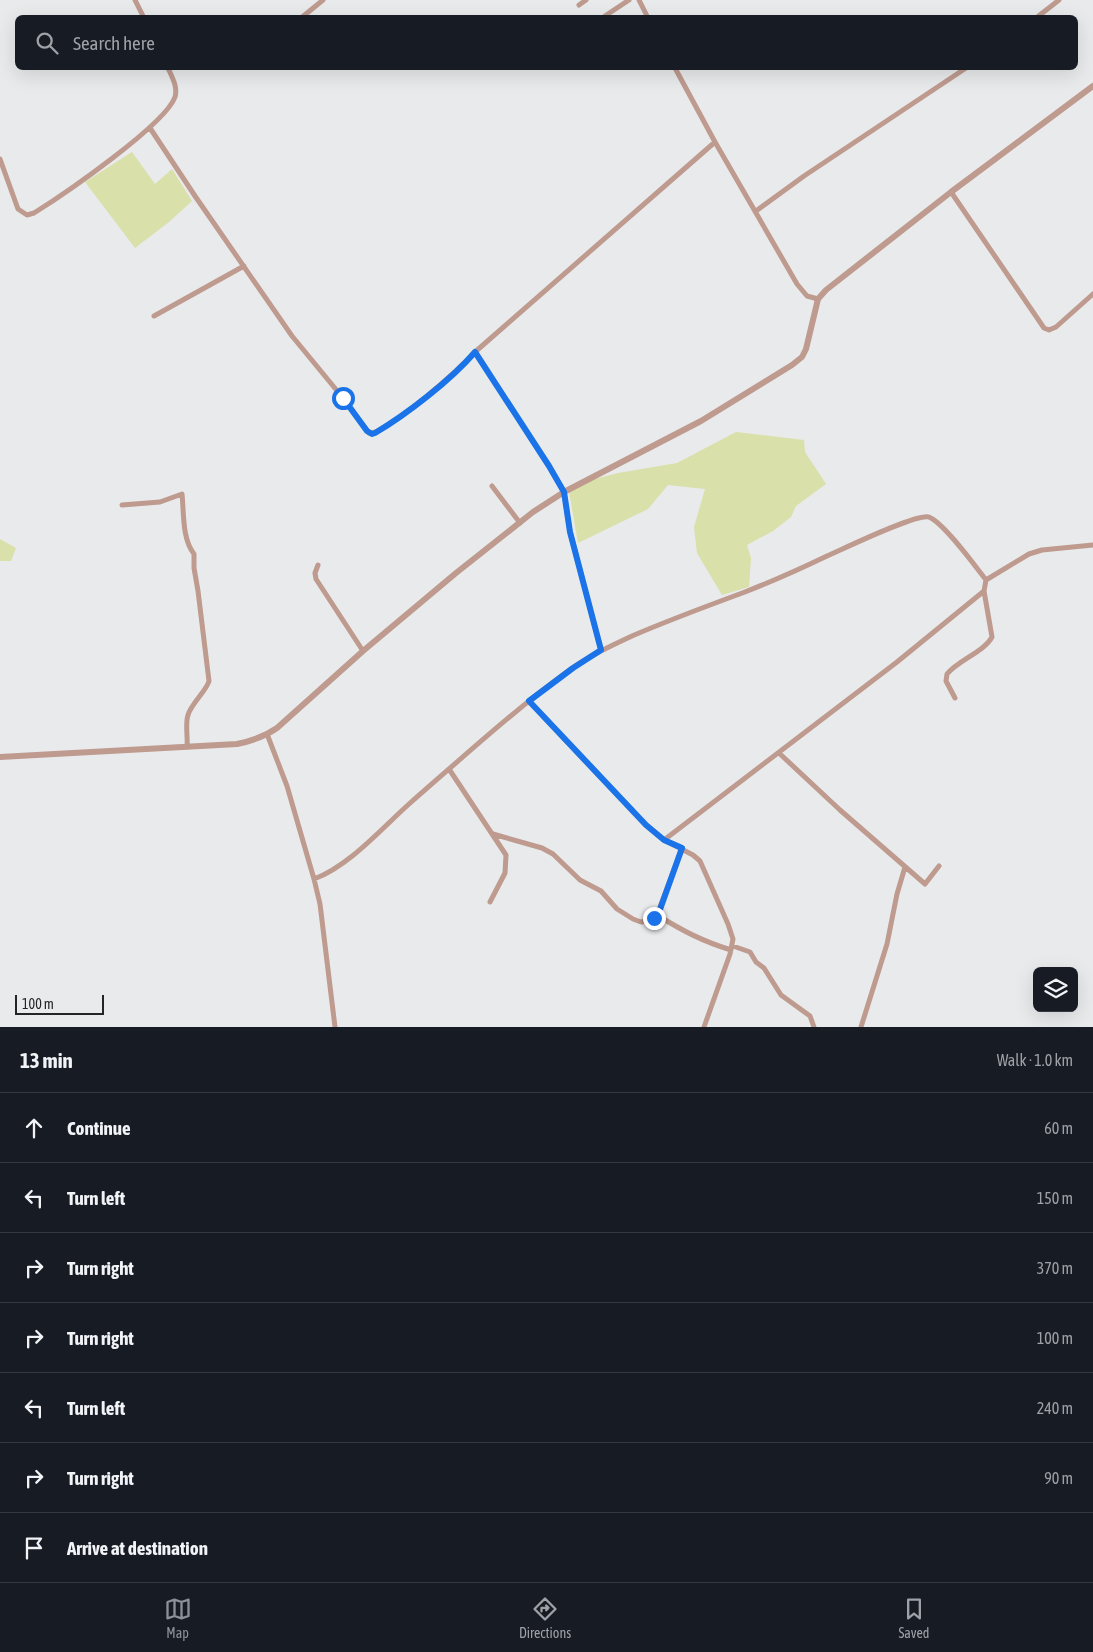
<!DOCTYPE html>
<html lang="en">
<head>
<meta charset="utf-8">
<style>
  :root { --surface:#171b24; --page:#242831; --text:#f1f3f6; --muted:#9ea1a6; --line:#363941; --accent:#8c9099 }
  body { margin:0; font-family:"Asap Condensed",sans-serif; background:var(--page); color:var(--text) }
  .controls { position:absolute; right:15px; bottom:15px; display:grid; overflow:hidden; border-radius:8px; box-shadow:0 5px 20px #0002 }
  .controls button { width:45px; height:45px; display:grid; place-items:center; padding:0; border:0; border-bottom:1px solid var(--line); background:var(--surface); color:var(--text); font:25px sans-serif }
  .scale { position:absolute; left:15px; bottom:12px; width:89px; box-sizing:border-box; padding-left:5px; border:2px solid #242425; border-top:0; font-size:14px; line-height:18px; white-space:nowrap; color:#242425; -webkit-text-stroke:4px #e9eaeb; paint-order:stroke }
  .stop { position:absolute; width:15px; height:15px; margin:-11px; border:4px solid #1a73e8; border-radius:50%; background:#fff }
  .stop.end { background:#1a73e8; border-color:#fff; box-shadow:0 1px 5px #0008 }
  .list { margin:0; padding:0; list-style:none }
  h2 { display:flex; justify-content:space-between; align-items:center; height:65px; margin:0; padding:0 20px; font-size:21px }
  h2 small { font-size:16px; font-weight:400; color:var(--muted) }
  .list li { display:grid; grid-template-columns:32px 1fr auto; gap:15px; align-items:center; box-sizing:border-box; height:70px; padding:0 20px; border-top:1px solid var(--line) }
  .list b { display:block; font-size:19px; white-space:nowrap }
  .list em { font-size:16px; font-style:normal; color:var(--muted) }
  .icon { flex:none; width:28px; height:28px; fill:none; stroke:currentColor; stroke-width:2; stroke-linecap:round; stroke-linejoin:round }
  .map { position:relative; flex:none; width:1093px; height:1027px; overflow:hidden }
  .search { position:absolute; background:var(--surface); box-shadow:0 5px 20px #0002; left:15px; right:15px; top:15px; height:55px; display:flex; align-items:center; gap:12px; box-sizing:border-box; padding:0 18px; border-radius:8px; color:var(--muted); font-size:19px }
  .sheet { height:555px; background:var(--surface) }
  nav { display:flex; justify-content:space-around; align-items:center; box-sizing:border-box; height:70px; border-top:1px solid var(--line); background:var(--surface); font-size:14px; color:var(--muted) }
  nav a { display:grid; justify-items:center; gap:2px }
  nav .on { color:var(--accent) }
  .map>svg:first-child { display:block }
  .green { fill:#d9e0a9 }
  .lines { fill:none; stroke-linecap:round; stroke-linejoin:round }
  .minor { stroke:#be9a8f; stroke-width:5 }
  .tertiary { stroke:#be9a8f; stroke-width:6 }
  .route { stroke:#1a73e8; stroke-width:6 }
</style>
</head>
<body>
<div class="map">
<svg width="1093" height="1027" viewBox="0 0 1093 1027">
  <rect width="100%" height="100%" fill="#e9eaeb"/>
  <path class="green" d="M 132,152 L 155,184 L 172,169 L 192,201 L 169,222 L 135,248 L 85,182 Z
    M 736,432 L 804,440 L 805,452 L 826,484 L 796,506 L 791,517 L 773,531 L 747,545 L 751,558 L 749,587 L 722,595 L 697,553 L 694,527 L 705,489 L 668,485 L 648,509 L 578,543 L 568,486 L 618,473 L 677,463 Z
    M 0,539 L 16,548 L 11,561 L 0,561 Z"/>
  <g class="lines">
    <path class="minor" d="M 135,0 L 144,18
      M 639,0 L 648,18
      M 579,5 L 586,0
      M 301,18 L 323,0
      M 602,18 L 629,0
      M 1036,18 L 1059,0
      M 675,68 L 715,142 L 797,284 L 807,296 L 818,299
      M 150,128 L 195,196 L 292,336 L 343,398 L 369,433 C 386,435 462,367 475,352 L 549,466 L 564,492 L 570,532 L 601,650
      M 0,159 L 18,209 L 27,215 L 34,213 C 63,195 165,125 175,97 C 178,87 172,77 168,68
      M 951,192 L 1044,328 L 1049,330 L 1056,327 L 1093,294
      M 756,211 L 804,176 L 966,68
      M 154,316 L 244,266
      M 475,352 L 715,142
      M 492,486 L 520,523
      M 122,505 L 160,502 L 182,494 C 184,513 182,539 194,554 L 194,568 L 198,591 L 209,681 C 207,690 191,704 188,715 C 185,724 188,737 187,747
      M 318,565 L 315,573 L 316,579 L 363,651
      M 986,580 L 1029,554 L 1042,550 L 1093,545
      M 529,701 L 646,825 L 664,840 L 693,855 L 700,861 L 728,924 L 733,939 L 730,954 L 704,1027
      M 267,734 L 287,786 L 314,879 L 320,904 L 335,1027
      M 779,753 L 840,810 L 925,884 L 939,866
      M 449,769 L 506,855 L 505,873 L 490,902
      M 493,834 L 542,848 L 553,854 L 580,880 L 601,891 L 617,909 L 633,919 L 641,922 L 651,920 L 657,915 L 682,849
      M 664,840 L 897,662 L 984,591
      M 314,879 C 349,866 381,829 409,804 C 462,758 514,710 571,669 C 590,655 611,646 632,636 C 669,620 707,606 745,592 C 773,581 800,569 827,556 C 843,549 917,513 929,517 C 944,523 975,566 986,580 L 984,591 L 992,637 C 984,652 958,660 947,674 L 946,681 L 955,698
      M 657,915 C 683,931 702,941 731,950
      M 733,946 L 750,952 L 756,962 L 764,968 L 781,995 L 810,1016 L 814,1027
      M 861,1027 L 887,944 L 897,894 L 905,867"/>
    <path class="tertiary" d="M 0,757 L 237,744 C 252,741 264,737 277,728 L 363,651 L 456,573 L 533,512 L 564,492 L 701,421 L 792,365 L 802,357 L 806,349 L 818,299 L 826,290 L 951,192 L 1093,86"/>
  </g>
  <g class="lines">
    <path class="route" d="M 343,398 L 367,431 L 372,434 L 375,433 C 407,414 451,380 475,352 L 549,466 L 564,492 L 570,532 L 601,650 L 573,668 L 529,701 L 646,825 L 664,840 L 682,848 L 658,915 L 654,918"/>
  </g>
</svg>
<div class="controls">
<button><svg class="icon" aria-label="layers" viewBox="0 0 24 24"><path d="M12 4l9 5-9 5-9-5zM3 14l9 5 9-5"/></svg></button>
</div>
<div class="scale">100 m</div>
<div class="stop" style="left:343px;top:398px"></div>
<div class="stop end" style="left:654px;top:918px"></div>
<div class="search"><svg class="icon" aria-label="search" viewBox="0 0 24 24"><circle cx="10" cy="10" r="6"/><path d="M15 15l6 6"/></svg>Search here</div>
</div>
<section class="sheet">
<h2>13 min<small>Walk · 1.0 km</small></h2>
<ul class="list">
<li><svg class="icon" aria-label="ahead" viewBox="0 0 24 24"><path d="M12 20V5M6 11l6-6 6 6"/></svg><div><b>Continue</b></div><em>60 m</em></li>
<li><svg class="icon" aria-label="left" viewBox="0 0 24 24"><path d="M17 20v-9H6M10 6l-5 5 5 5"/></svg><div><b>Turn left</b></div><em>150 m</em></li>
<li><svg class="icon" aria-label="right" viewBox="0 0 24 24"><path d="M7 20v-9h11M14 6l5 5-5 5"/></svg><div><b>Turn right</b></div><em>370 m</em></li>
<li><svg class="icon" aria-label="right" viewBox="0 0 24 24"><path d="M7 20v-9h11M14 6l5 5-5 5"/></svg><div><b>Turn right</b></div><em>100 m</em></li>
<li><svg class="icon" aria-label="left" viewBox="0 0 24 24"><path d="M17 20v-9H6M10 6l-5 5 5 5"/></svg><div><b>Turn left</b></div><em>240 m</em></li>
<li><svg class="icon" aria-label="right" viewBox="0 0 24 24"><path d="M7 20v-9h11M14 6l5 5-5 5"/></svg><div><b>Turn right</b></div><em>90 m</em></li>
<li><svg class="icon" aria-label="arrive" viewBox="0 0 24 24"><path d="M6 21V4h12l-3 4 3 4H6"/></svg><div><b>Arrive at destination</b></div></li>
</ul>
</section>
<nav>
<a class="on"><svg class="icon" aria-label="map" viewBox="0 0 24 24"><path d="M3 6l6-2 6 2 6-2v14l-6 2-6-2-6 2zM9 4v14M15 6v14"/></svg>Map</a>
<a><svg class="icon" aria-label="directions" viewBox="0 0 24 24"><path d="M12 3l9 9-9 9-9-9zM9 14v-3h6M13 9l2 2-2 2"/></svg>Directions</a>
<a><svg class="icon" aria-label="saved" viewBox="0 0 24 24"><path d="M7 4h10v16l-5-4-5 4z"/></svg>Saved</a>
</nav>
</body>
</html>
